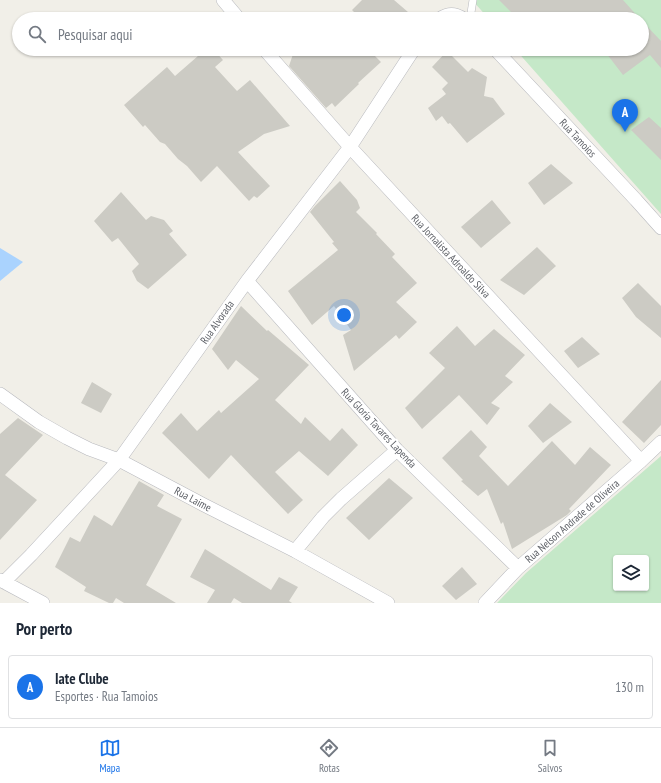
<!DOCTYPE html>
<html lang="pt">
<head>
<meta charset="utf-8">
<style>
  :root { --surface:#fff; --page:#f2f2f3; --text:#1f2937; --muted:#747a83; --line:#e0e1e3; --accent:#1a73e8 }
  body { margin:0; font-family:"PT Sans Narrow",sans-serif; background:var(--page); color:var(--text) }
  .controls { position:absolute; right:12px; bottom:12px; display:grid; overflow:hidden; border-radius:4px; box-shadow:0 1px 3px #0004 }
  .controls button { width:36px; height:36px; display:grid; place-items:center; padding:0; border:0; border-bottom:1px solid var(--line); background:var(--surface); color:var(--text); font:20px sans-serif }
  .you { position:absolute; left:344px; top:315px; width:14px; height:14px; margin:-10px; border:3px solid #fff; border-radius:50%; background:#1a73e8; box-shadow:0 0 0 6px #1a73e833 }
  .badge { display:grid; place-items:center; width:26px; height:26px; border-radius:50%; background:var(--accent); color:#fff; font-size:13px; font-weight:700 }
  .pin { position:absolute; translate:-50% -33px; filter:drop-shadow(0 1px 2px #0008) }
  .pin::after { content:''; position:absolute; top:21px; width:14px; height:12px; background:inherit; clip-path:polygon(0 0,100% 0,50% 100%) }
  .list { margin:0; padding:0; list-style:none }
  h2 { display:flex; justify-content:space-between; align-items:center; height:52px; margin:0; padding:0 16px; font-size:17px }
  h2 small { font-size:13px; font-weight:400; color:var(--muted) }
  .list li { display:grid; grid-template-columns:26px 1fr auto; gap:12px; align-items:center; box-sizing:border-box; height:64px; margin:0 8px 8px; padding:0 8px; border:1px solid var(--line); border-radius:4px }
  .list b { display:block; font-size:15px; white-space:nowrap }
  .list p { margin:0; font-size:13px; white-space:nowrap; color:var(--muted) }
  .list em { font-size:13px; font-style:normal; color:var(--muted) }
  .icon { flex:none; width:22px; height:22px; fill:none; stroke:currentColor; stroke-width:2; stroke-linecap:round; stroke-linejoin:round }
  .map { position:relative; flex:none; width:661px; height:603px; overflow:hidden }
  .search { position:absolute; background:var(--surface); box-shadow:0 1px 3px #0004; left:12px; right:12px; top:12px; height:44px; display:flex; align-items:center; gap:10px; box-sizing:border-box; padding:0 14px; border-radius:22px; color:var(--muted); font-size:15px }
  .sheet { height:124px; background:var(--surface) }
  nav { display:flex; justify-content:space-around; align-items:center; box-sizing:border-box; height:56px; border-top:1px solid var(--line); background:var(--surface); font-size:11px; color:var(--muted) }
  nav a { display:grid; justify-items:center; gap:2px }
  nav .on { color:var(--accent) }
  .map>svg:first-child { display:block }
  .green { fill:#c5e8c8; fill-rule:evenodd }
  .water { fill:#aad3fe }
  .building { fill:#cccbc4 }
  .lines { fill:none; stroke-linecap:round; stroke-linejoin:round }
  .service-casing { stroke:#b8b9be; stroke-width:8 }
  .minor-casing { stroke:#b8b9be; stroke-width:14 }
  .service { stroke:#fff; stroke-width:7 }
  .minor { stroke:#fff; stroke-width:13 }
  .labels { text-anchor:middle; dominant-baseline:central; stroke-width:4; stroke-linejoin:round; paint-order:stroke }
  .street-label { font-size:11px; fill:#5f6268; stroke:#fff }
</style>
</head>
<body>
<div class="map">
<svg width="661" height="603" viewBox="0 0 661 603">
  <rect width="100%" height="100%" fill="#f1efe8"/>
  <path class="green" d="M 472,0 L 661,0 L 661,214 L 515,49 L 642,49 L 642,19 L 489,19 Z
    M 661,456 L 661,603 L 497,603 L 526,573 ZM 616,558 L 646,558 L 646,588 L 616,588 Z"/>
  <path class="water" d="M 0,248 L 23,262 L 0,281 Z"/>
  <path class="building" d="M 362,0 L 394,0 L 408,12 L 400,19 L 361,19 L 352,10 Z
    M 499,0 L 623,0 L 640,19 L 518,19 Z
    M 642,21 L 661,41 L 661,68 L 650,55 L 623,75 L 603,49 L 642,49 Z
    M 206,49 L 213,49 L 223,60 L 215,67 L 237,91 L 250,80 L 290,126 L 264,134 L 238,152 L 270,186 L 257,198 L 254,196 L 249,201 L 217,166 L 201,182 L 187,166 L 178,159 L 165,144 L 160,142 L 145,125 L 143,127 L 124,105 L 167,67 L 175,76 Z
    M 299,49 L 368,49 L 381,62 L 358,83 L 359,84 L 335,107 L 332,103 L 326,108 L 289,66 L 293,54 Z
    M 447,51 L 468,72 L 472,68 L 487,77 L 484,96 L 493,98 L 505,114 L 467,143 L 450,123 L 448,124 L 442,116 L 436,121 L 428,108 L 446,94 L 442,89 L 448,83 L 432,67 Z
    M 649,117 L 661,128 L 661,160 L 631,130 Z
    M 551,164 L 573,183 L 544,205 L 528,183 Z
    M 340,181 L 357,200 L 360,208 L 356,212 L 377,233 L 376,234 L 395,254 L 392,257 L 417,283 L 396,302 L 417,322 L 399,339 L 396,335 L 354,371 L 343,335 L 351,330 L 334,306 L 312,325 L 288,291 L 338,250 L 332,243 L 334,242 L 310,212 L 315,206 Z
    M 121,192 L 146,220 L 151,216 L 164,220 L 173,231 L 169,234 L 187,255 L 148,289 L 137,281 L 132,271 L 139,264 L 118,238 L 112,242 L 94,221 Z
    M 492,200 L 511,223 L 481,248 L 461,227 Z
    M 537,247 L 556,266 L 524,295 L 500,280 Z
    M 638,283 L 661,306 L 661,338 L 636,317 L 622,298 Z
    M 241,306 L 267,331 L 268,330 L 309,365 L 275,400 L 301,424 L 305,417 L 330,441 L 342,428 L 358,445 L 328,476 L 299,451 L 275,472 L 303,500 L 288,514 L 231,455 L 209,479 L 162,433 L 181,413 L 197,431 L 219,410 L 221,413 L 259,379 L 236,360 L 228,370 L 212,349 Z
    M 457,326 L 475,346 L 494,329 L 525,355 L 505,376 L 513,382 L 491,403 L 500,408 L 487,425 L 459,395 L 422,429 L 405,408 L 445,368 L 429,353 Z
    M 582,337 L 600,354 L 578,368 L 564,351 Z
    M 661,380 L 661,425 L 644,443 L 622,422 Z
    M 92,382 L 112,394 L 101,413 L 81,403 Z
    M 550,403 L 572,422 L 543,443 L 528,426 Z
    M 18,418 L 43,435 L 5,475 L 37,500 L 0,540 L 0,434 Z
    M 471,430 L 487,447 L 479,456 L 508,486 L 552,441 L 575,465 L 590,447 L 611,465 L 569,509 L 571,511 L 567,515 L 512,549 L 503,522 L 501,524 L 487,489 L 478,496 L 461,481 L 463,480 L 442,458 Z
    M 389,478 L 413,498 L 369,540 L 346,518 Z
    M 139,481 L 164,495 L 157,506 L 182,519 L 146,585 L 176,603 L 124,603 L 116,598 L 113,603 L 109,603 L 84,591 L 86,587 L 55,567 L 70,537 L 80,542 L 94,515 L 112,526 Z
    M 205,549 L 271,590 L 279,577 L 298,587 L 289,601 L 292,603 L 242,603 L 234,598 L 231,603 L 207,603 L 215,590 L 190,577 Z
    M 462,567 L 477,584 L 456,600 L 442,586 Z"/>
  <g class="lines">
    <defs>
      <path id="service" d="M 470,19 L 473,0"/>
      <path id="minor" d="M 223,0 L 239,19
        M 439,19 C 449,13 454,13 464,19
        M 264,49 L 350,147 L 641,461
        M 495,49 L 636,200 L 661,228
        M 247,281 L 397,450 L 518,568
        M 0,394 L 39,422 L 67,438 L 89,449 L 119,460 L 204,505 L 295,551 L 388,603
        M 295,551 L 323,517 L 341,499 L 397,450
        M 0,580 L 43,603
        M 4,582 L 31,555 L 119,460 L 247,281 L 350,147 L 414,49
        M 485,603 L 518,568 L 641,461 L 661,442"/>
    </defs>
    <use href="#service" class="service-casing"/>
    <use href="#minor" class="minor-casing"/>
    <use href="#service" class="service"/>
    <use href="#minor" class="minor"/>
  </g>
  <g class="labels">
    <g class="street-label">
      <text transform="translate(578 138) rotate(47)">Rua Tamoios</text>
      <text transform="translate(451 256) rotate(47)">Rua Jornalista Adroaldo Silva</text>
      <text transform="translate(217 322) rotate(-55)">Rua Alvorada</text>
      <text transform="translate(379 428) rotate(47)">Rua Gloria Tavares Lapenda</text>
      <text transform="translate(193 499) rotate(28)">Rua Laime</text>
      <text transform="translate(572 521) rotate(-41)">Rua Nelson Andrade de Oliveira</text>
    </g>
  </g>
</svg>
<div class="controls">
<button><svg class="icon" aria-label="layers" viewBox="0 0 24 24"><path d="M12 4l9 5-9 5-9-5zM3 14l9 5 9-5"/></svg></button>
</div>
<div class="you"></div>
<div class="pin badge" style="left:625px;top:132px">A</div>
<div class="search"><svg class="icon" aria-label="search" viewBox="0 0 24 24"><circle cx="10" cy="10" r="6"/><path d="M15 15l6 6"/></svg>Pesquisar aqui</div>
</div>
<section class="sheet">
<h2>Por perto<small></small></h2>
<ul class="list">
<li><span class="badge">A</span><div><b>Iate Clube</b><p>Esportes · Rua Tamoios</p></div><em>130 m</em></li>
</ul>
</section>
<nav>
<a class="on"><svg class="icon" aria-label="map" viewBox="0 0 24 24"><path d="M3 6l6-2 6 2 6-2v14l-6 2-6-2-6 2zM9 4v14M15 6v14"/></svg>Mapa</a>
<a><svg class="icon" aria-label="directions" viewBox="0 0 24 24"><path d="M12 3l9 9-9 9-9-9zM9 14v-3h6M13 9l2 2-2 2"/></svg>Rotas</a>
<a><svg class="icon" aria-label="saved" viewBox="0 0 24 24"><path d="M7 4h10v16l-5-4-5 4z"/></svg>Salvos</a>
</nav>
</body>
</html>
